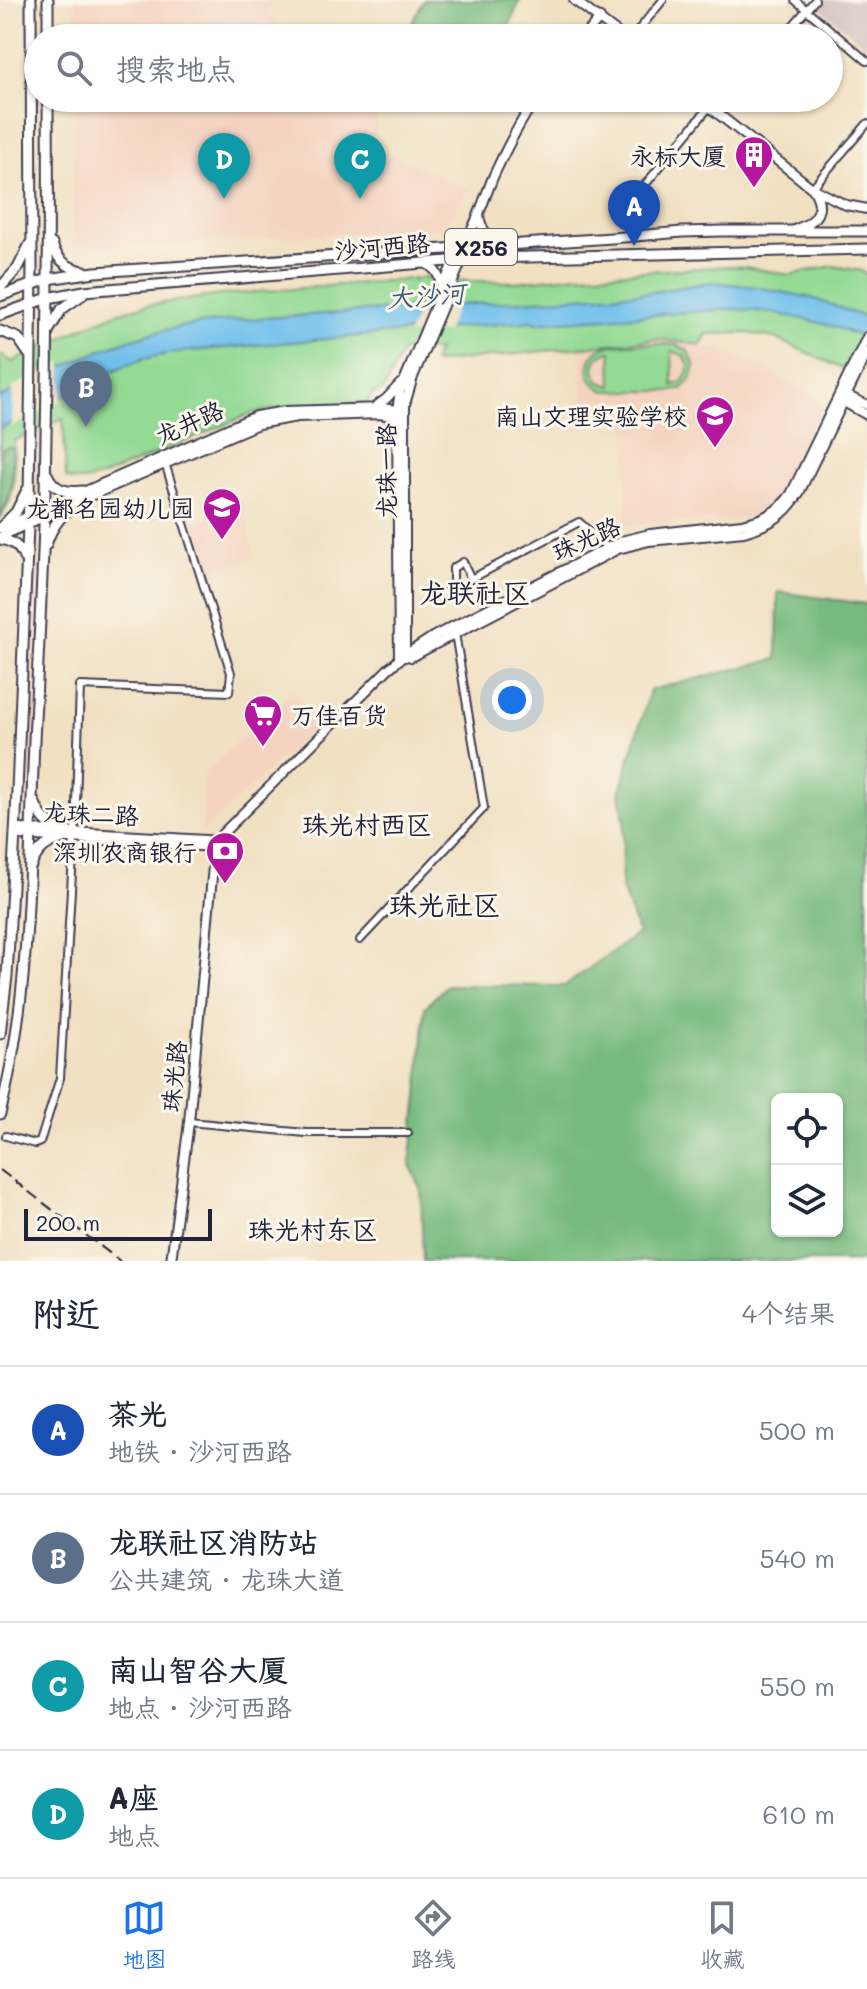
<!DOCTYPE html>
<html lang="zh">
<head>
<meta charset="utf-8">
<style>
  :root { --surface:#fff; --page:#f6f6f7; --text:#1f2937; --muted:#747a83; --line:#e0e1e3; --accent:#1a73e8 }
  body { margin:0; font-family:Mali,"LXGW WenKai TC",sans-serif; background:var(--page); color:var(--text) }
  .controls { position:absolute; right:24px; bottom:24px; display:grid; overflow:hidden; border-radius:12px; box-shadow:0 2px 6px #0004 }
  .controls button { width:72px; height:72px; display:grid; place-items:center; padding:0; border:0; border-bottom:2px solid var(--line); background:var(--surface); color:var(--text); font:40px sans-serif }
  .scale { position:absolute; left:24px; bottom:20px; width:188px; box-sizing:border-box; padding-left:8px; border:4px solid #22223b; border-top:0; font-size:22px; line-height:28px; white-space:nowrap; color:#22223b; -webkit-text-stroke:6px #fbf7ec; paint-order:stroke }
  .you { position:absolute; left:512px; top:700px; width:28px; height:28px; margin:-20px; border:6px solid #fff; border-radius:50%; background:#1a73e8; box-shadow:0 0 0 12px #1a73e833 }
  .badge { display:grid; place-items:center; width:52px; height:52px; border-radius:50%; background:var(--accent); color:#fff; font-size:26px; font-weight:700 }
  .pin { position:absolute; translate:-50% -66px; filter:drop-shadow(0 2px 4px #0008) }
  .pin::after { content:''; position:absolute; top:42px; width:28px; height:24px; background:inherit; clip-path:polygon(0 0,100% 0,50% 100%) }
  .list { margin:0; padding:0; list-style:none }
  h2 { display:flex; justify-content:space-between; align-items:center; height:104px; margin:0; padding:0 32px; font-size:34px }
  h2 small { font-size:26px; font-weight:400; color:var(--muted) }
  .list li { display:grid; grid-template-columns:52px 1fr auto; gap:24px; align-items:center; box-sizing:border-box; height:128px; padding:0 32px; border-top:2px solid var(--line) }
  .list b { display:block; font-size:30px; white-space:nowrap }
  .list p { margin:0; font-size:26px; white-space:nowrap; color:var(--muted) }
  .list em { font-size:26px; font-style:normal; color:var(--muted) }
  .icon { flex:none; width:44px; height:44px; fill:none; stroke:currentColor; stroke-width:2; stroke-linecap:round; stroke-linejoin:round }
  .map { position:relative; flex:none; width:867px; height:1261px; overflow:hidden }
  .search { position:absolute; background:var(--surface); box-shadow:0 2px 6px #0004; left:24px; right:24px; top:24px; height:88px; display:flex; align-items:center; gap:20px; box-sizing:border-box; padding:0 28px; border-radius:44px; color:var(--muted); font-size:30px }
  .sheet { height:616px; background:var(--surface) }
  nav { display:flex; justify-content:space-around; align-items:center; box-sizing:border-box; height:112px; border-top:2px solid var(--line); background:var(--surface); font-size:22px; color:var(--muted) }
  nav a { display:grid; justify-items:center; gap:4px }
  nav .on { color:var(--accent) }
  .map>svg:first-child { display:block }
  .built { fill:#f4d3c0 }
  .industrial { fill:#d0c0bc }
  .green { fill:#94da94; stroke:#5b7e68; stroke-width:2; fill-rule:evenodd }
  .forest { fill:#77ba7e; stroke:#4c6e5c; stroke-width:2; fill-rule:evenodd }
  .water { fill:#71c0ec; stroke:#4a7194; stroke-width:2 }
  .pier { fill:#f1e0c2 }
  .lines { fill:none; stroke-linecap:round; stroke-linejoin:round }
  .street-casing { stroke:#413e4f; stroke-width:10 }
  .secondary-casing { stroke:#413e4f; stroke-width:12 }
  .primary-casing { stroke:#413e4f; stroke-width:13 }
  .street { stroke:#fff; stroke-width:6 }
  .secondary { stroke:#fff; stroke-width:8 }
  .primary { stroke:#fff; stroke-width:9 }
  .rail { stroke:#22223b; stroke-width:2; stroke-dasharray:12 6; stroke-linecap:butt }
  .labels { text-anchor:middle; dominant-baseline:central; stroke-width:6; stroke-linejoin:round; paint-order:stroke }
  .shield { fill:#fbf7ec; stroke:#636270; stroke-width:2 }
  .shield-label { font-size:22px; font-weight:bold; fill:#22223b }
  .poi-label { font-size:24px; fill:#22223b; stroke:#fbf7ec; text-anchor:end }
  .street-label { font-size:24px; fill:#22223b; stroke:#fbf7ec }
  .water-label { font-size:26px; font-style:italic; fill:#3e5979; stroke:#fbf7ec }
  .neighbourhood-label { font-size:26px; fill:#22223b; stroke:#fbf7ec }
  .quarter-label { font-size:28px; fill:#22223b; stroke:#fbf7ec }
</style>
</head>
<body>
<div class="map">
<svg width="867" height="1261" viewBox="0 0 867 1261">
  <rect width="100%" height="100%" fill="#fbf7ec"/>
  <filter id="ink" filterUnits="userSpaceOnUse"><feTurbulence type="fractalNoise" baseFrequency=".0125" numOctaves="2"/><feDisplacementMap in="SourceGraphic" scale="16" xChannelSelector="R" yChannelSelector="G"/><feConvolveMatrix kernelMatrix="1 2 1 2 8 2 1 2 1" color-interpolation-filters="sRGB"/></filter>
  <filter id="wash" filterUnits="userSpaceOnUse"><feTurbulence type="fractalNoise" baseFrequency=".006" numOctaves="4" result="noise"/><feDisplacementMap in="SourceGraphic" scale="32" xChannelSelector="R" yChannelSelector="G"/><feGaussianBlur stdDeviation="1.8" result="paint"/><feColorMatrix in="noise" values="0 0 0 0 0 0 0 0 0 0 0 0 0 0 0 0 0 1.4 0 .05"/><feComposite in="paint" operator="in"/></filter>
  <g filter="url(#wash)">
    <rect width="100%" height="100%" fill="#f1e0c2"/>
    <path class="built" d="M 75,0 L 272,0 L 266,13 L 300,38 L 75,38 Z
      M 74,98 L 376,98 L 377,148 L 469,189 L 443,227 L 148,246 L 72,245 Z
      M 657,339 L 723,350 L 752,362 L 820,399 L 822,406 L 785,492 L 770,507 L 752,516 L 741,518 L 627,525 L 626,400 L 583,401 L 581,348 Z
      M 244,502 L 254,557 L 204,574 L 189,525 Z
      M 293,691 L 321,722 L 202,832 L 204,773 Z"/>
    <path class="industrial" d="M 819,0 L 867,0 L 867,48 L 816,4 Z"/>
    <path class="green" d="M 732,266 L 746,267 L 789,275 L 833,266 L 862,271 L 867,274 L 867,368 L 849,359 L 843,369 L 775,338 L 747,333 L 707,334 L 701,345 L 657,339 L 433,363 L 438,350 L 402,351 L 385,388 L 382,391 L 373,394 L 366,403 L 288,406 L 252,413 L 104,476 C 91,480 79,484 66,478 L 63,418 L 14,441 C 14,468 18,496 0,518 L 0,354 L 13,362 L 80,329 L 119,312 L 148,305 L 221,295 L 424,278 L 431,280 L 515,282 L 579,275 Z
      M 677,345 L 687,350 L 695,365 L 691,380 L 683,388 L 673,391 L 606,391 C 598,388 592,383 589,374 C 587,364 592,352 602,348 C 614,342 662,344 677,345 ZM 611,351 L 612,385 L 611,386 L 600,382 L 594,371 C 594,360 600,353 611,351 ZM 672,351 L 683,355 L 689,365 C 689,376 683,383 673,385 Z"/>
    <path class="forest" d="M 424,0 L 520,0 L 504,38 L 479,38 L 410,26 Z
      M 8,446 L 12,448 C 12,474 15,492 0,515 L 0,450 Z
      M 778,592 L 867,604 L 867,1261 L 423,1261 L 421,1189 L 410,1164 L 418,1097 L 425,1007 L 447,985 L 565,986 L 638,933 L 621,886 L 624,821 L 620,791 L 650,690 L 777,659 ZM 837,1099 L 837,1231 L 777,1231 L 777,1099 Z"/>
    <path class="water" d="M 711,282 L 756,287 L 812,298 L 867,318 L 867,339 C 824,321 780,312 733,309 L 535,323 L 533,321 L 178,352 L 142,359 L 110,372 L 0,429 L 0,398 C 60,368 119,337 185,326 C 202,323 219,322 235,320 L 653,292 Z"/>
    <path class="pier" d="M 458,301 L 446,332 L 408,335 L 421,304 Z
      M 62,362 L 62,400 L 12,427 L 13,387 Z"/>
  </g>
  <g filter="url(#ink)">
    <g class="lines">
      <defs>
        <path id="street" d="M 795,0 L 867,61
          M 632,38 L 663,0
          M 782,38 L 815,0
          M 717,113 L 730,98
          M 812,188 L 867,124
          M 639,212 L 640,191 L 709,107
          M 431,601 L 453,588 L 453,568 L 463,562 L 471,579 L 579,522 L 607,547
          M 75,832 L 80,686 L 229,692 L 231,673 L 165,463
          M 360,940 L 484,808 L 455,633
          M 189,1122 L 306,1133 L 408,1133
          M 6,1136 L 35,1144 L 40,1142 L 60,1078 L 74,839"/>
        <path id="secondary" d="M 574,0 L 624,38
          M 583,38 L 600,18
          M 698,98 L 812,188 L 846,205 L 867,209
          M 479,213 C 480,231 489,239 507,244
          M 796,229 C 817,222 826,209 813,189
          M 424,263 C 435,267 441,277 441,290
          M 845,395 L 867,405
          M 842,399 L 844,402 L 867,415
          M 375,407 L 386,399 L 400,384
          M 4,527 L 256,416 L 286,411 L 383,408 L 395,410 L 401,414
          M 0,537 L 62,508 L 258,424 L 297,417 L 380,414 L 390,416 L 398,421
          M 405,657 L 405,404 L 413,377 L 467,248 L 467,242
          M 411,657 L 618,549 L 649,541 L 744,532 C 769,525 785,516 799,493 L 867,353
          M 399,660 L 397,410 L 400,391 L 459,248 C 474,235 485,195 494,175 C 506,149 520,122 536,98
          M 15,832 L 21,829 L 222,841
          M 15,832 L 20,835 L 216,847
          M 171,1261 L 189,1122 L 213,866 L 216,847 L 222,834 L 388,669 L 405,655 L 434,636 L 621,541 L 650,534 L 742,524 C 763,520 778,512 791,494 L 867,337"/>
        <path id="primary" d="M 48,0 L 48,38
          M 52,244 C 57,260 67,268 84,271
          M 0,288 L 18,268 L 30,244
          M 0,296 L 48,279 L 95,272 L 612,238 L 682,232 L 723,231 L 867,231
          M 0,315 L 48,298 L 84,291 L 485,258 L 867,249
          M 49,330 L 62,309 L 82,295
          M 0,331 L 18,338 L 29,354
          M 47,474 C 54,490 66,493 83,491
          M 0,528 L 16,512 L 27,490
          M 0,539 C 12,541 20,546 24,558
          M 46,545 C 52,524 65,511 82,499
          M 34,801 C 40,817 48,825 64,831
          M 31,866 C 38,849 47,842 64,838
          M 0,1034 L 7,976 L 16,815 L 29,502 L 32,267 L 31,0
          M 0,1114 C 31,995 29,864 34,741 C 38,658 43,575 45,492 C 48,361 49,229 48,98"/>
      </defs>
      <use href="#street" class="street-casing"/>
      <use href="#secondary" class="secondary-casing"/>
      <use href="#primary" class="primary-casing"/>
      <use href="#street" class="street"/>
      <use href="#secondary" class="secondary"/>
      <use href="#primary" class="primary"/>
      <path class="rail" d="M 0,1170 L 120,1261"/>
    </g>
  </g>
  <defs>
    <symbol id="building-pin" viewBox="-11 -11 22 30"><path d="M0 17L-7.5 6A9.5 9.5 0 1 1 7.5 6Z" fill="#b5179e" stroke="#fbf7ec"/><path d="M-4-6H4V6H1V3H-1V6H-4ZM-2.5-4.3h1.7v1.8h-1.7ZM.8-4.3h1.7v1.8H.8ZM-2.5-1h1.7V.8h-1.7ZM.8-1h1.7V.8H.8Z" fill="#fff"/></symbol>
    <symbol id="school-pin" viewBox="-11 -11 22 30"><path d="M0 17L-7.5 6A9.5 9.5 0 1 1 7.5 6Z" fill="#b5179e" stroke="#fbf7ec"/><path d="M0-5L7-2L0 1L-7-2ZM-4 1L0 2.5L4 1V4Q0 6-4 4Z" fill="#fff"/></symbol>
    <symbol id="supermarket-pin" viewBox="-11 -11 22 30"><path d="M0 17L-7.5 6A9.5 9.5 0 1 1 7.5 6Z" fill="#b5179e" stroke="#fbf7ec"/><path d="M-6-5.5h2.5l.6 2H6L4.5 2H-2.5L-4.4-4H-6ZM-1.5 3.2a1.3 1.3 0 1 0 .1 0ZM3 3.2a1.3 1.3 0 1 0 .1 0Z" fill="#fff"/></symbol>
    <symbol id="bank-pin" viewBox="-11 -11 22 30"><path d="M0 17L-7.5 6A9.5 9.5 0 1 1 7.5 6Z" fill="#b5179e" stroke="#fbf7ec"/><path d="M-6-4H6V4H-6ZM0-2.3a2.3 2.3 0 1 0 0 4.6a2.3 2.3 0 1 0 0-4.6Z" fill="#fff"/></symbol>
  </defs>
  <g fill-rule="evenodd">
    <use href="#building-pin" x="732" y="133" width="44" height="60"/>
    <use href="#school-pin" x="693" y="393" width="44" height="60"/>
    <use href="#school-pin" x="200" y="485" width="44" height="60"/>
    <use href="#supermarket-pin" x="241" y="692" width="44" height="60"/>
    <use href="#bank-pin" x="203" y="829" width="44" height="60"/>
  </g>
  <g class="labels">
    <rect class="shield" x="445" y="229" width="72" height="36" rx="6"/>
    <g class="shield-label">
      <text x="481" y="247">X256</text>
    </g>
    <g class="poi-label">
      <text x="726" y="155">永标大厦</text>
      <text x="687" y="415">南山文理实验学校</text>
      <text x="194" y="507">龙都名园幼儿园</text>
      <text x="291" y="714" text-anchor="start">万佳百货</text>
      <text x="197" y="851">深圳农商银行</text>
    </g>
    <g class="street-label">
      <text transform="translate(382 246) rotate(-5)">沙河西路</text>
      <text transform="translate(189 422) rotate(-24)">龙井路</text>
      <text transform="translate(385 471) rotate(-90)">龙珠一路</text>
      <text transform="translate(586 538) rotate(-24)">珠光路</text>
      <text transform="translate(91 813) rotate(3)">龙珠二路</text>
      <text transform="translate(173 1076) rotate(-84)">珠光路</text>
    </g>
    <g class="water-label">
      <text transform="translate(426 295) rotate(-4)">大沙河</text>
    </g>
    <g class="neighbourhood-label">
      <text x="367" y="824">珠光村西区</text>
      <text x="313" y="1229">珠光村东区</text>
    </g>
    <g class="quarter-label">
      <text x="475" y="592">龙联社区</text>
      <text x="445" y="904">珠光社区</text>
    </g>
  </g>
</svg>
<div class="controls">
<button><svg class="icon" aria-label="locate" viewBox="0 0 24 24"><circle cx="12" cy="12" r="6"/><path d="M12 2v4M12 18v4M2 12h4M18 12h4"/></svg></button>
<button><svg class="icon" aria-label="layers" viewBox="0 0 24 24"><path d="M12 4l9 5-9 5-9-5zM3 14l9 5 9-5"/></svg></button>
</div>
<div class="scale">200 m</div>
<div class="you"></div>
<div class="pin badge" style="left:634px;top:246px;background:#1a4fb4">A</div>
<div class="pin badge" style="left:86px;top:427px;background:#5c6f8a">B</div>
<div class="pin badge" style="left:360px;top:199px;background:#0f9aa8">C</div>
<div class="pin badge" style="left:224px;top:199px;background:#0f9aa8">D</div>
<div class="search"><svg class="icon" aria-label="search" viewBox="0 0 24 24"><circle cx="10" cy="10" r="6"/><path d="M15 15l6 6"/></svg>搜索地点</div>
</div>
<section class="sheet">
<h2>附近<small>4个结果</small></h2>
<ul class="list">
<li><span class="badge" style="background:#1a4fb4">A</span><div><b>茶光</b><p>地铁 · 沙河西路</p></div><em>500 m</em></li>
<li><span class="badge" style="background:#5c6f8a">B</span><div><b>龙联社区消防站</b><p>公共建筑 · 龙珠大道</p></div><em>540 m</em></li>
<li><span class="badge" style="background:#0f9aa8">C</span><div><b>南山智谷大厦</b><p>地点 · 沙河西路</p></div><em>550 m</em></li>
<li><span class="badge" style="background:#0f9aa8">D</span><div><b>A座</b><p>地点</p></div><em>610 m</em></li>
</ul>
</section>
<nav>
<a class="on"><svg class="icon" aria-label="map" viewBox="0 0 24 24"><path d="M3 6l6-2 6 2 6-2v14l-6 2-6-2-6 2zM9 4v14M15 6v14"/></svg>地图</a>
<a><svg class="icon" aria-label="directions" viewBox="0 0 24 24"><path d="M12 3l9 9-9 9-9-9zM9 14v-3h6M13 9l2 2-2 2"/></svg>路线</a>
<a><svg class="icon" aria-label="saved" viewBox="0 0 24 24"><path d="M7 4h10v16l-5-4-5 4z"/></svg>收藏</a>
</nav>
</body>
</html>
